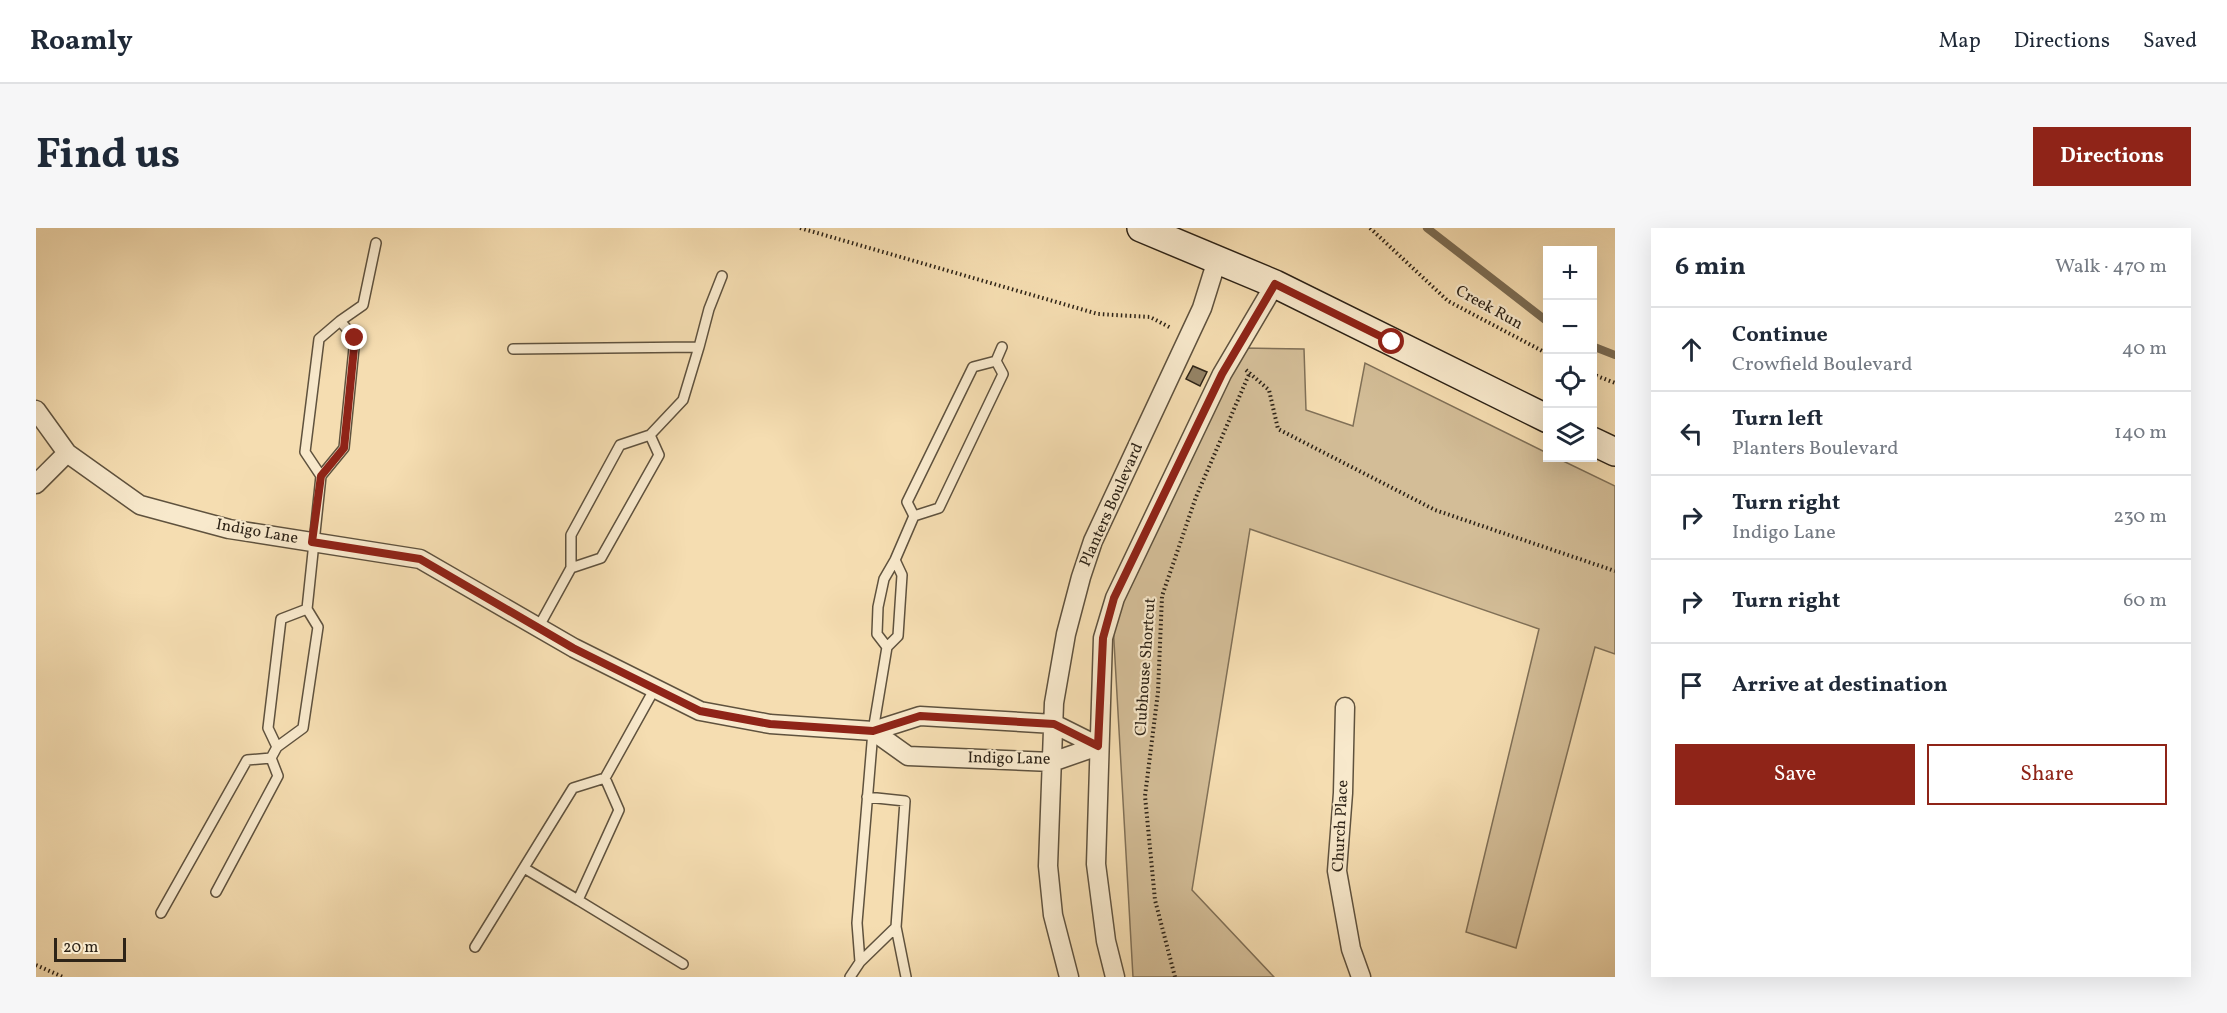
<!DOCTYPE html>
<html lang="en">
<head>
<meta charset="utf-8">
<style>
  :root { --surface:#fff; --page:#f6f6f7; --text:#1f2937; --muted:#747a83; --line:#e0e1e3; --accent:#8f2418 }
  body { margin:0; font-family:Vollkorn,serif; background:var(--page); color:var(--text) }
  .controls { position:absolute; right:18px; top:18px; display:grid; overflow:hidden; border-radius:0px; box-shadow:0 6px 24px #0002 }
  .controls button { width:54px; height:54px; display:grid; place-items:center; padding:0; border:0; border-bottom:2px solid var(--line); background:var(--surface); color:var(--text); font:30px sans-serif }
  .scale { position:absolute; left:18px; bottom:15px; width:72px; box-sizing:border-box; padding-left:6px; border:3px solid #2d2317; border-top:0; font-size:16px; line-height:21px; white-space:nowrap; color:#2d2317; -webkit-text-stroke:4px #f8e9cc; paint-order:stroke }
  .stop { position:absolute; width:18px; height:18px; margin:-14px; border:4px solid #8f2418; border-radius:50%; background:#fff }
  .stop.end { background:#8f2418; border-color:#fff; box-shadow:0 2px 6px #0008 }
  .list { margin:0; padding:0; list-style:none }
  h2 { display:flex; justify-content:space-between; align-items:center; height:78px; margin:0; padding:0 24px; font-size:26px }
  h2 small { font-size:20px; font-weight:400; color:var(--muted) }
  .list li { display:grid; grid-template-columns:39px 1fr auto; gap:18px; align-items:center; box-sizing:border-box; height:84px; padding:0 24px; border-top:2px solid var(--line) }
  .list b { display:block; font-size:22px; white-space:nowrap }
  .list p { margin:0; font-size:20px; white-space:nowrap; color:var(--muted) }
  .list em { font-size:20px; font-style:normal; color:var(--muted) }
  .actions { display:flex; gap:12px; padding:18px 24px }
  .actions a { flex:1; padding:14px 0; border:2px solid var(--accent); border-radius:0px; text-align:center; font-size:21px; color:var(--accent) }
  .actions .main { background:var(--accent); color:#fff }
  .icon { flex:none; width:33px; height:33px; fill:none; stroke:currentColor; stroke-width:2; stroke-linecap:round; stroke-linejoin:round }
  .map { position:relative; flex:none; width:1579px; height:749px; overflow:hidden; border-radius:0px }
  header { display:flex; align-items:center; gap:36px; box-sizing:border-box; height:84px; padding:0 30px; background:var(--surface); border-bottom:2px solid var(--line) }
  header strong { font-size:28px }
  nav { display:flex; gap:33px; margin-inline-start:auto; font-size:21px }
  .intro { display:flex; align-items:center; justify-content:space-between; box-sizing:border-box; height:144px; padding:0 36px }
  h1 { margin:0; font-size:42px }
  .button { padding:15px 27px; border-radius:0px; background:var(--accent); color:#fff; font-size:21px; font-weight:700 }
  main { display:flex; gap:36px; padding:0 36px }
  aside { flex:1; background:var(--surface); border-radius:0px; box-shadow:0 6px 24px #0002 }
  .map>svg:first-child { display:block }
  .green { fill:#d3bd97; stroke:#807057; stroke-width:1.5 }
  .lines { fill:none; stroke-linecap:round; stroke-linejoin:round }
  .stream { stroke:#7c6d54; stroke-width:8 }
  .building { fill:#958467; stroke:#2d2317; stroke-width:1.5 }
  .service-casing { stroke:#5f523e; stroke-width:12 }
  .minor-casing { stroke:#5f523e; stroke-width:21 }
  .secondary-casing { stroke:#2d2317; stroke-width:30 }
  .path { stroke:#2d2317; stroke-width:4; stroke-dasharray:1.5 3; stroke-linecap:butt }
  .service { stroke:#f8e9cc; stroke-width:9 }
  .minor { stroke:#f8e9cc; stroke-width:18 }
  .secondary { stroke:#f8e9cc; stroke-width:27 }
  .route { stroke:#8f2418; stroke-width:8 }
  .labels { text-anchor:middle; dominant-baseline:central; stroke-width:4.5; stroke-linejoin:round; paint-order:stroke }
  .street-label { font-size:16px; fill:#2d2317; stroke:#f8e9cc }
</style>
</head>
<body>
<header>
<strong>Roamly</strong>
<nav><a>Map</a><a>Directions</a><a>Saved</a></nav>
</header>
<div class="intro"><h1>Find us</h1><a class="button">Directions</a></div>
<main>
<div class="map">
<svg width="1579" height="749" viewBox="0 0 1579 749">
  <rect width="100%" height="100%" fill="#f5ddb1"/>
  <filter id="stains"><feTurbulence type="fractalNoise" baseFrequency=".00333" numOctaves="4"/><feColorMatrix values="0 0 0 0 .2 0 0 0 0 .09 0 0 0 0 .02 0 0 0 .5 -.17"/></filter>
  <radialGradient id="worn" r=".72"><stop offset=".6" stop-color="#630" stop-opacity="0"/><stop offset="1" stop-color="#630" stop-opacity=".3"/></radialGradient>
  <path class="green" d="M 1207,120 L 1268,121 L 1270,182 L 1317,198 L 1329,135 L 1511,225 L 1512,230 L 1521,230 L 1579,258 L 1579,426 L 1559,419 L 1480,720 L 1430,704 L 1503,401 L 1214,301 L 1156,662 L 1238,749 L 1097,749 L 1077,396 Z"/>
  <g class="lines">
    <path class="stream" d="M 1391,0 L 1512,94
      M 1556,118 L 1579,127"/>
  </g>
  <path class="building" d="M 1157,138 L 1171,144 L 1164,158 L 1150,151 Z"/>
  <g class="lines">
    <defs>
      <path id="service" d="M 304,93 L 327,77 L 340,15
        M 663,119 L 673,81 L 686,48
        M 477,121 L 663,119 L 647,172 L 614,207 L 584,217 L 535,307 L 535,340 L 502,400
        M 878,288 L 871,274 L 937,139 L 960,133 L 966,119
        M 535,340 L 565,330 L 623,227 L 614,207
        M 271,381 L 245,391 L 232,500 L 241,519 L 267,500 L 282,399 L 271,381 L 285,248 L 308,220 L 319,110 L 304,93 L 283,111 L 269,224 L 285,248
        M 851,419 L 841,406 L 842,379 L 848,351 L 859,332 L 878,288 L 903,280 L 967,146 L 960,133
        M 569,550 L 583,582 L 542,672 L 647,736
        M 831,569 L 869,573 L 860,699 L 870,749
        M 488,640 L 542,672
        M 180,664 L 242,548 L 235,530
        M 125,685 L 211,532 L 235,530 L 241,519
        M 439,719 L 537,560 L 569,550 L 619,460
        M 824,734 L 860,699
        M 814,749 L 824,734 L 821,695 L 837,503 L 851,419 L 862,408 L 866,347 L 859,332"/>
      <path id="minor" d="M 0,182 L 31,225 L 104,277 L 193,301 L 384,331 L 538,420 L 664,483 L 734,496 L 837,503 L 884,488 L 1018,496 L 1062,518 L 1016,534 L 872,528 L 837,503
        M 0,256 L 31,225
        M 1309,479 L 1307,565 L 1301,643 L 1315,721 L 1325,749
        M 1033,749 L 1017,687 L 1012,638 L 1018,475 L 1030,406 L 1045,349 L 1057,313 L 1166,80 L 1181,32
        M 1079,749 L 1070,713 L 1060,636 L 1067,410 L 1079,370 L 1186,146 L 1239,56"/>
      <path id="secondary" d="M 1105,0 L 1239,56 L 1512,191
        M 1556,213 L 1579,224"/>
    </defs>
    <use href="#service" class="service-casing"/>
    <use href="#minor" class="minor-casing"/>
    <use href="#secondary" class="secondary-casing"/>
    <path class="path" d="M 764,0 L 1062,86 L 1114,89 L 1135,100
      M 1334,0 L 1412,73 L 1512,126
      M 1210,142 L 1233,162 L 1242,201 L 1399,282 L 1579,343
      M 1556,146 L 1579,155
      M 0,737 L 27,749
      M 1139,749 L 1119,672 L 1109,568 L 1122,464 L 1126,368 L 1160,269 L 1214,144"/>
    <use href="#service" class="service"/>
    <use href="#minor" class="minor"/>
    <use href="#secondary" class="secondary"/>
  </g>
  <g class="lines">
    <path class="route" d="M 319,110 L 308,220 L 285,248 L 276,314 L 384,331 L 537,420 L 664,483 L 734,496 L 837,503 L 884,488 L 1018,496 L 1062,518 L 1067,410 L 1078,370 L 1186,146 L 1239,56 L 1356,114"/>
  </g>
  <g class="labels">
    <g class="street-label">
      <text transform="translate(1453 80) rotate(29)">Creek Run</text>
      <text transform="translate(1076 277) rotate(-66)">Planters Boulevard</text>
      <text transform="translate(221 304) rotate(10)">Indigo Lane</text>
      <text transform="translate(1110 439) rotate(-86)">Clubhouse Shortcut</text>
      <text transform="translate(973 531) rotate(1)">Indigo Lane</text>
      <text transform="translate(1305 598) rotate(-87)">Church Place</text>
    </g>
  </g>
  <rect width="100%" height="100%" filter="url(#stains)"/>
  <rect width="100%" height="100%" fill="url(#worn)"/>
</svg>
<div class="controls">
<button>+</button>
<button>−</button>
<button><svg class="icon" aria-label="locate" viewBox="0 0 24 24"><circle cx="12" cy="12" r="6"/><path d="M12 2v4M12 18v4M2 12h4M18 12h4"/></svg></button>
<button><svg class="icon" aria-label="layers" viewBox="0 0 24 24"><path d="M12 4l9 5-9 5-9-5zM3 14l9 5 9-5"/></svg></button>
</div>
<div class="scale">20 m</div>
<div class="stop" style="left:1356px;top:114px"></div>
<div class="stop end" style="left:319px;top:110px"></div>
</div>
<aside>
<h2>6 min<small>Walk · 470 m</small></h2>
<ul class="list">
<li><svg class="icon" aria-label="ahead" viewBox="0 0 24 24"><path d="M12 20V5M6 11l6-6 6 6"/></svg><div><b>Continue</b><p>Crowfield Boulevard</p></div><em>40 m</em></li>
<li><svg class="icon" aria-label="left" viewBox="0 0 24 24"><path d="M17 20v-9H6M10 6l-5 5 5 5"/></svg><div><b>Turn left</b><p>Planters Boulevard</p></div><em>140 m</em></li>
<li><svg class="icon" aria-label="right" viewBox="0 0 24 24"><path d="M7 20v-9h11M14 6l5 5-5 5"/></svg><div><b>Turn right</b><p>Indigo Lane</p></div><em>230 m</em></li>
<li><svg class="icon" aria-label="right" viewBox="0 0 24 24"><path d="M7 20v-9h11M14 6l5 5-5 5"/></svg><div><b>Turn right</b></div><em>60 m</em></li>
<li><svg class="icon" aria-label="arrive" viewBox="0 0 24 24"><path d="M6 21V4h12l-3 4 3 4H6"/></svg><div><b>Arrive at destination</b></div></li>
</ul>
<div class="actions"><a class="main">Save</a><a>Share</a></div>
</aside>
</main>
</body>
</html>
